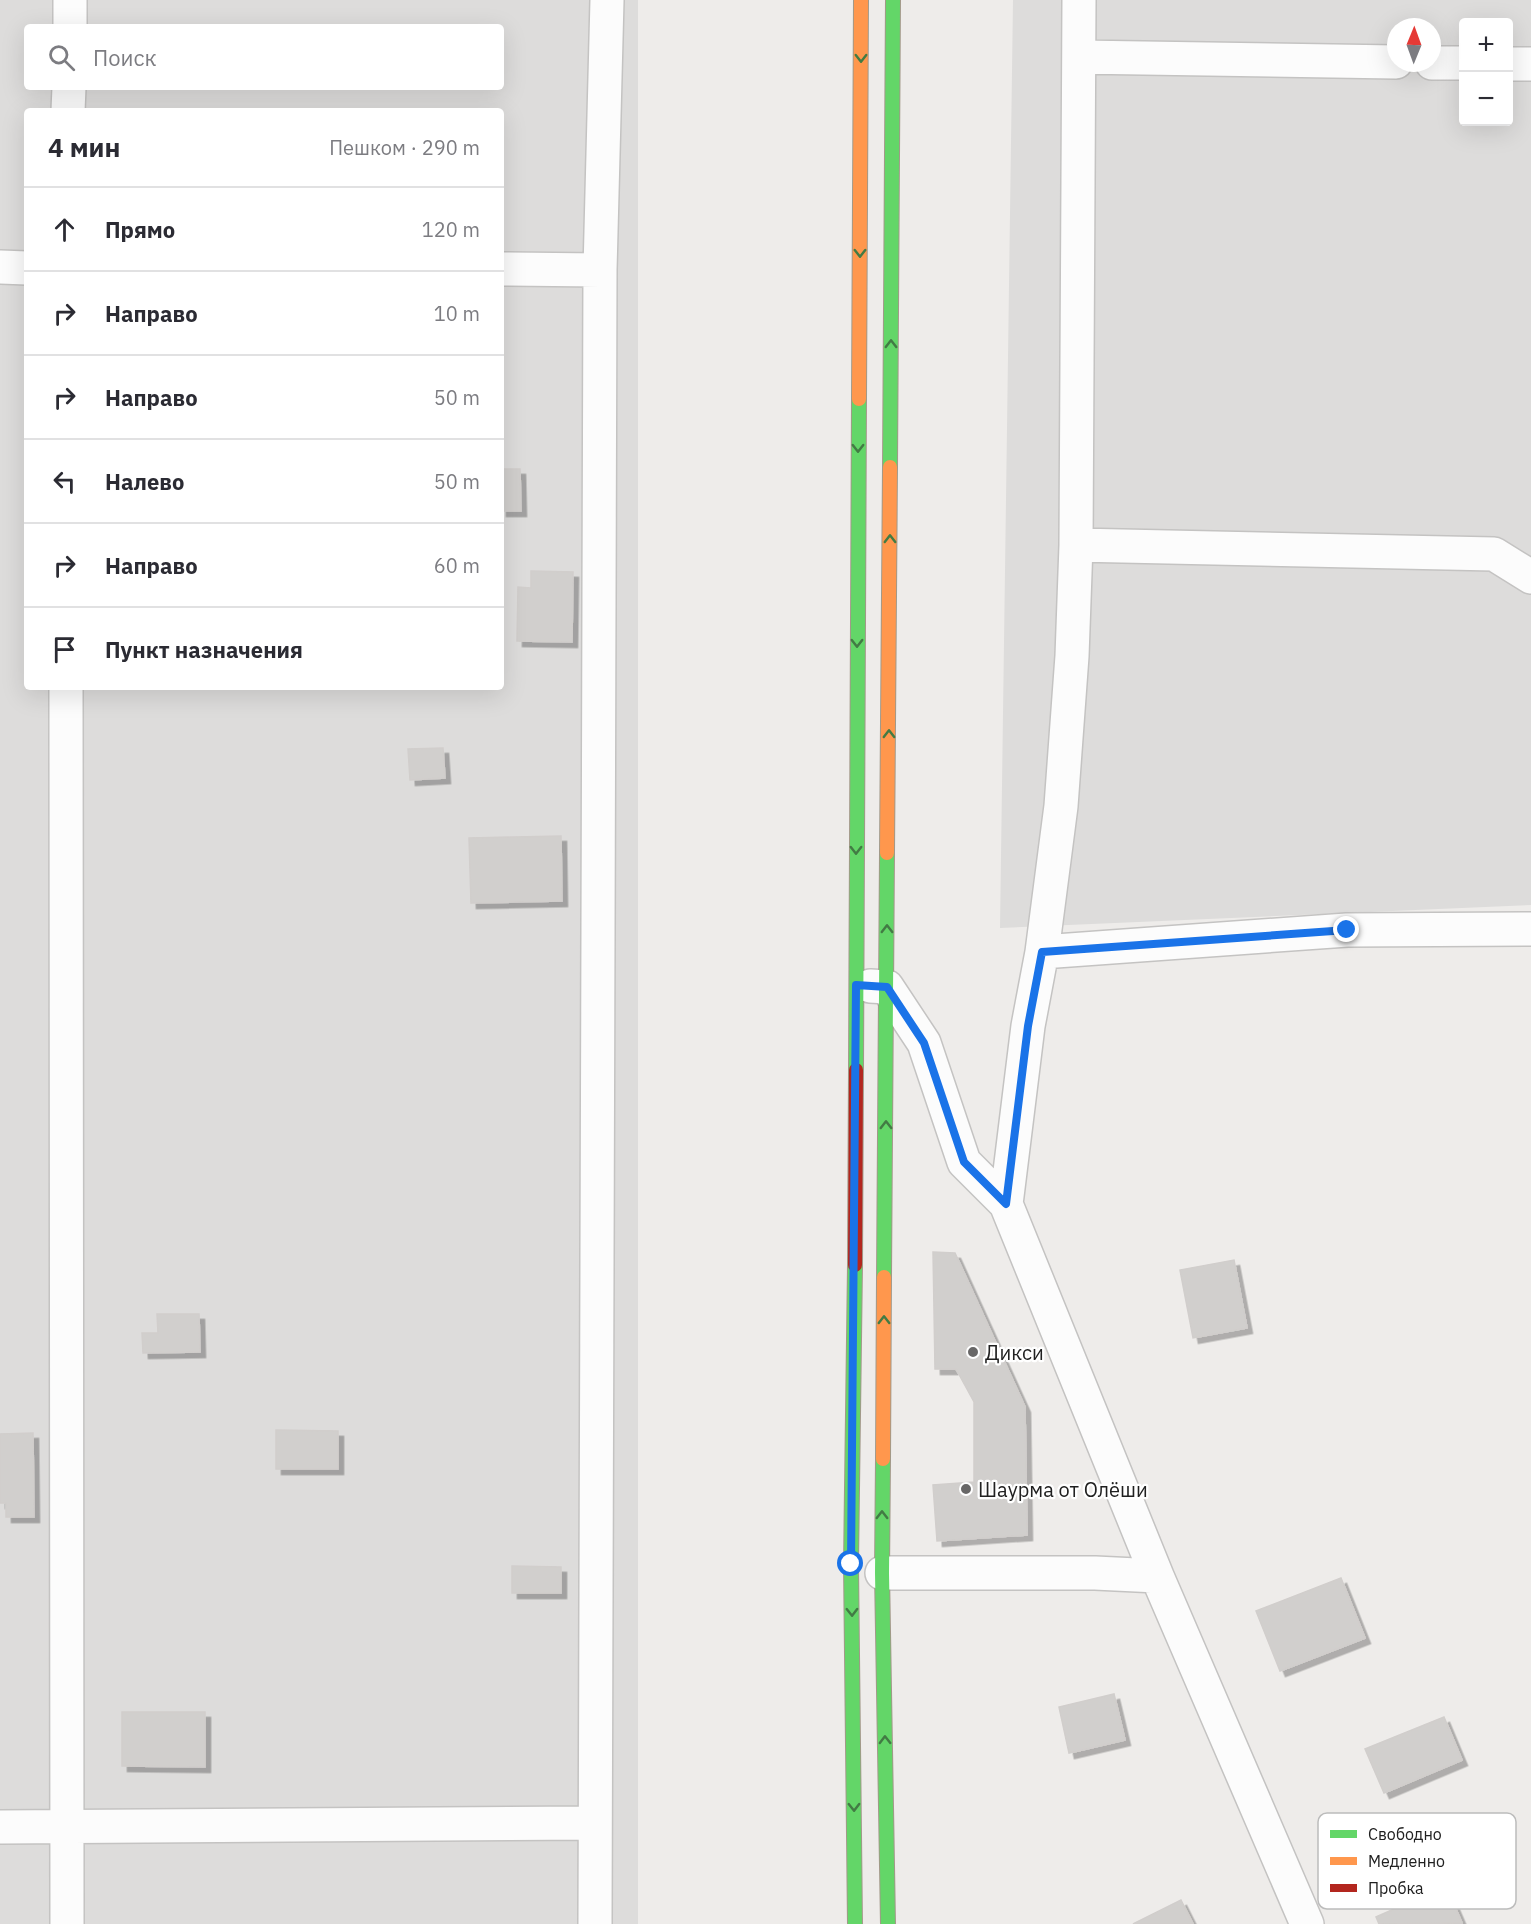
<!DOCTYPE html>
<html lang="ru">
<head>
<meta charset="utf-8">
<style>
  :root { --surface:#fff; --page:#f2f2f3; --text:#2b2b33; --muted:#7c7c81; --line:#e1e1e2 }
  body { margin:0; font-family:"IBM Plex Sans",sans-serif; background:var(--page); color:var(--text) }
  .controls { position:absolute; right:18px; top:18px; display:grid; overflow:hidden; border-radius:6px; box-shadow:0 6px 24px #0002 }
  .controls button { width:54px; height:54px; display:grid; place-items:center; padding:0; border:0; border-bottom:2px solid var(--line); background:var(--surface); color:var(--text); font:30px sans-serif }
  .compass { position:absolute; left:1387px; top:18px; width:54px; height:54px; border-radius:50%; background:var(--surface); box-shadow:0 6px 24px #0002; rotate:1deg }
  .stop { position:absolute; width:18px; height:18px; margin:-14px; border:4px solid #1a73e8; border-radius:50%; background:#fff }
  .stop.end { background:#1a73e8; border-color:#fff; box-shadow:0 2px 6px #0008 }
  .list { margin:0; padding:0; list-style:none }
  h2 { display:flex; justify-content:space-between; align-items:center; height:78px; margin:0; padding:0 24px; font-size:26px }
  h2 small { font-size:20px; font-weight:400; color:var(--muted) }
  .list li { display:grid; grid-template-columns:39px 1fr auto; gap:18px; align-items:center; box-sizing:border-box; height:84px; padding:0 24px; border-top:2px solid var(--line) }
  .list b { display:block; font-size:22px; white-space:nowrap }
  .list em { font-size:20px; font-style:normal; color:var(--muted) }
  .icon { flex:none; width:33px; height:33px; fill:none; stroke:currentColor; stroke-width:2; stroke-linecap:round; stroke-linejoin:round }
  .map { position:relative; flex:none; width:1531px; height:1924px; overflow:hidden }
  .search { position:absolute; background:var(--surface); box-shadow:0 6px 24px #0002; left:24px; top:24px; width:480px; height:66px; display:flex; align-items:center; gap:15px; box-sizing:border-box; padding:0 21px; border-radius:6px; color:var(--muted); font-size:22px }
  .panel { position:absolute; background:var(--surface); box-shadow:0 6px 24px #0002; left:24px; top:108px; width:480px; height:582px; border-radius:6px }
  .map>svg:first-child { display:block }
  .residential { fill:#dddcdb; fill-rule:evenodd }
  .building { fill:#d1cfcd; stroke:#d1cecc; stroke-width:1.5; filter:url(#shadow) }
  .lines { fill:none; stroke-linecap:round; stroke-linejoin:round }
  .street-casing { stroke:#c4c3c2; stroke-width:36 }
  .fast-casing { stroke:#a29989; stroke-width:16 }
  .slow-casing { stroke:#a29989; stroke-width:16 }
  .jam-casing { stroke:#a29989; stroke-width:16 }
  .street { stroke:#fcfcfc; stroke-width:33 }
  .fast { stroke:#63d668; stroke-width:14 }
  .slow { stroke:#ff974d; stroke-width:14 }
  .jam { stroke:#b3261e; stroke-width:14 }
  .oneway { stroke:#427b44 }
  .route { stroke:#1a73e8; stroke-width:8 }
  .poi-dot { fill:#686767; stroke:#fff; stroke-width:2 }
  .labels { text-anchor:middle; dominant-baseline:central; stroke-width:4.5; stroke-linejoin:round; paint-order:stroke }
  .poi-label { font-size:20px; fill:#202020; stroke:#fff; text-anchor:start }
  .key { fill:#fff; stroke:#bcbcbc; stroke-width:1.5 }
  .key-label { font-size:16px; fill:#202020 }
</style>
</head>
<body>
<div class="map">
<svg width="1531" height="1924" viewBox="0 0 1531 1924">
  <defs>
    <filter id="shadow"><feDropShadow dx="5.5" dy="5.5" stdDeviation="0" flood-color="#0004"/></filter>
  </defs>
  <rect width="100%" height="100%" fill="#eeecea"/>
  <path class="residential" d="M 0,0 L 638,0 L 638,1924 L 0,1924 ZM 27,27 L 501,27 L 501,87 L 27,87 ZM 27,111 L 501,111 L 501,687 L 27,687 Z
    M 1013,0 L 1531,0 L 1531,905 L 1000,928 ZM 1464,22 L 1508,22 L 1508,122 L 1464,122 ZM 1396,27 L 1432,27 L 1432,63 L 1396,63 Z"/>
  <path class="building" d="M 501,469 L 520,469 L 521,511 L 501,511 Z
    M 531,571 L 573,572 L 572,642 L 517,641 L 518,587 L 531,588 Z
    M 443,748 L 445,778 L 410,780 L 408,749 Z
    M 561,836 L 562,901 L 471,903 L 469,838 Z
    M 933,1252 L 955,1253 L 1025,1407 L 1027,1535 L 937,1541 L 933,1485 L 974,1482 L 974,1402 L 956,1369 L 935,1369 Z
    M 1234,1260 L 1247,1328 L 1193,1338 L 1180,1270 Z
    M 157,1314 L 199,1314 L 200,1352 L 143,1353 L 142,1333 L 158,1333 Z
    M 276,1430 L 338,1431 L 338,1469 L 276,1469 Z
    M 33,1433 L 34,1517 L 6,1517 L 6,1503 L 0,1503 L 0,1434 Z
    M 512,1566 L 561,1567 L 561,1593 L 512,1593 Z
    M 1341,1578 L 1365,1638 L 1280,1671 L 1256,1611 Z
    M 1114,1694 L 1125,1740 L 1069,1753 L 1059,1707 Z
    M 122,1712 L 205,1712 L 205,1767 L 122,1766 Z
    M 1444,1717 L 1462,1760 L 1384,1793 L 1365,1749 Z
    M 1446,1886 L 1462,1923 L 1379,1924 L 1376,1917 Z
    M 1181,1900 L 1193,1924 L 1133,1924 Z"/>
  <g class="lines">
    <defs>
      <path id="street" d="M 70,27 L 70,0
        M 1079,57 L 1396,62
        M 1432,63 L 1464,63
        M 1508,64 L 1531,64
        M 68,111 L 69,87
        M 0,267 L 27,268
        M 501,269 L 600,270
        M 1076,545 L 1494,554 L 1531,577
        M 66,687 L 67,1924
        M 1042,952 L 1061,806 L 1072,656 L 1076,545 L 1079,0
        M 870,986 L 887,987 L 924,1043 L 964,1162 L 1006,1204 L 1157,1576
        M 1006,1204 L 1028,1026 L 1042,952 L 1347,930 L 1531,929
        M 882,1573 L 1095,1573 L 1157,1576 L 1307,1924
        M 0,1827 L 595,1823
        M 595,1924 L 600,270 L 607,0"/>
      <path id="fast" d="M 890,467 L 893,0
        M 856,1070 L 859,399
        M 884,1277 L 887,853
        M 883,1459 L 882,1573 L 888,1924
        M 855,1924 L 851,1564 L 855,1265"/>
      <path id="slow" d="M 859,399 L 861,0
        M 887,853 L 890,467
        M 883,1459 L 884,1277"/>
      <path id="jam" d="M 855,1265 L 856,1070"/>
    </defs>
    <use href="#street" class="street-casing"/>
    <use href="#fast" class="fast-casing"/>
    <use href="#slow" class="slow-casing"/>
    <use href="#jam" class="jam-casing"/>
    <use href="#street" class="street"/>
    <use href="#fast" class="fast"/>
    <use href="#slow" class="slow"/>
    <use href="#jam" class="jam"/>
  </g>
  <defs><path id="oneway-chevron" d="M-2-3.5L2.5 0L-2 3.5" fill="none" stroke-width="1.6" stroke-linecap="round" stroke-linejoin="round" transform="scale(1.5)"/></defs>
  <g class="oneway">
    <use href="#oneway-chevron" transform="translate(861 58) rotate(90)"/>
    <use href="#oneway-chevron" transform="translate(860 253) rotate(90)"/>
    <use href="#oneway-chevron" transform="translate(891 344) rotate(-90)"/>
    <use href="#oneway-chevron" transform="translate(858 448) rotate(90)"/>
    <use href="#oneway-chevron" transform="translate(890 539) rotate(-90)"/>
    <use href="#oneway-chevron" transform="translate(857 643) rotate(90)"/>
    <use href="#oneway-chevron" transform="translate(889 734) rotate(-90)"/>
    <use href="#oneway-chevron" transform="translate(856 850) rotate(90)"/>
    <use href="#oneway-chevron" transform="translate(887 929) rotate(-90)"/>
    <use href="#oneway-chevron" transform="translate(886 1125) rotate(-90)"/>
    <use href="#oneway-chevron" transform="translate(884 1320) rotate(-90)"/>
    <use href="#oneway-chevron" transform="translate(882 1515) rotate(-90)"/>
    <use href="#oneway-chevron" transform="translate(852 1612) rotate(89)"/>
    <use href="#oneway-chevron" transform="translate(885 1740) rotate(-91)"/>
    <use href="#oneway-chevron" transform="translate(854 1807) rotate(89)"/>
  </g>
  <g class="lines">
    <path class="route" d="M 851,1564 L 856,985 L 887,987 L 924,1043 L 964,1162 L 1006,1204 L 1028,1026 L 1042,952 L 1347,930"/>
  </g>
  <g class="poi-dot">
    <circle cx="973" cy="1352" r="6"/>
    <circle cx="966" cy="1489" r="6"/>
  </g>
  <g class="labels">
    <g class="poi-label">
      <text x="985" y="1352">Дикси</text>
      <text x="978" y="1489">Шаурма от Олёши</text>
    </g>
  </g>
  <rect x="1318" y="1813" width="198" height="96" rx="9" class="key"/>
  <rect x="1330" y="1830" width="27" height="8" fill="#63d668"/>
  <rect x="1330" y="1857" width="27" height="8" fill="#ff974d"/>
  <rect x="1330" y="1884" width="27" height="8" fill="#b3261e"/>
  <g class="key-label">
    <text x="1368" y="1840">Свободно</text>
    <text x="1368" y="1867">Медленно</text>
    <text x="1368" y="1894">Пробка</text>
  </g>
</svg>
<div class="controls">
<button>+</button>
<button>−</button>
</div>
<svg class="compass" viewBox="-18 -18 36 36"><path d="M0-13l5 13h-10z" fill="#e53935"/><path d="M0 13l5-13h-10z" fill="#7c7c81"/></svg>
<div class="stop" style="left:851px;top:1564px"></div>
<div class="stop end" style="left:1347px;top:930px"></div>
<div class="search"><svg class="icon" aria-label="search" viewBox="0 0 24 24"><circle cx="10" cy="10" r="6"/><path d="M15 15l6 6"/></svg>Поиск</div>
<section class="panel">
<h2>4 мин<small>Пешком · 290 m</small></h2>
<ul class="list">
<li><svg class="icon" aria-label="ahead" viewBox="0 0 24 24"><path d="M12 20V5M6 11l6-6 6 6"/></svg><div><b>Прямо</b></div><em>120 m</em></li>
<li><svg class="icon" aria-label="right" viewBox="0 0 24 24"><path d="M7 20v-9h11M14 6l5 5-5 5"/></svg><div><b>Направо</b></div><em>10 m</em></li>
<li><svg class="icon" aria-label="right" viewBox="0 0 24 24"><path d="M7 20v-9h11M14 6l5 5-5 5"/></svg><div><b>Направо</b></div><em>50 m</em></li>
<li><svg class="icon" aria-label="left" viewBox="0 0 24 24"><path d="M17 20v-9H6M10 6l-5 5 5 5"/></svg><div><b>Налево</b></div><em>50 m</em></li>
<li><svg class="icon" aria-label="right" viewBox="0 0 24 24"><path d="M7 20v-9h11M14 6l5 5-5 5"/></svg><div><b>Направо</b></div><em>60 m</em></li>
<li><svg class="icon" aria-label="arrive" viewBox="0 0 24 24"><path d="M6 21V4h12l-3 4 3 4H6"/></svg><div><b>Пункт назначения</b></div></li>
</ul>
</section>
</div>
</body>
</html>
